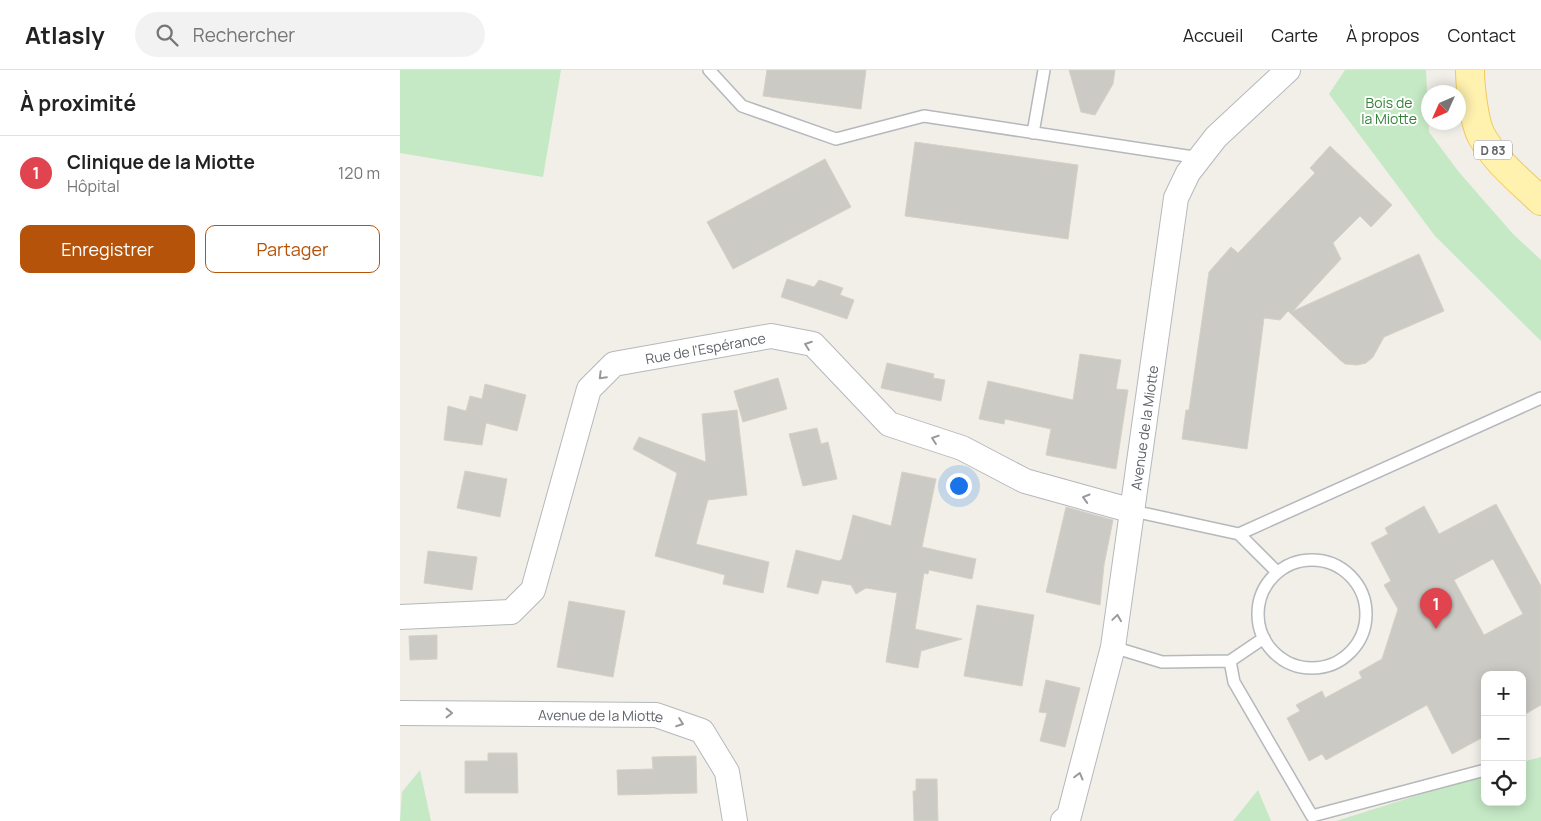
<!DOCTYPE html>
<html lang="fr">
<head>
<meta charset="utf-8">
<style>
  :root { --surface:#fff; --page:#f2f2f2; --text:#222; --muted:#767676; --line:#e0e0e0; --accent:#b45309 }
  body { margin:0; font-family:Manrope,sans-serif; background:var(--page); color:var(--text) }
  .controls { position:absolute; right:15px; bottom:15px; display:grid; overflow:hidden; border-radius:10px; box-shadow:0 2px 12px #0003 }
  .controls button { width:45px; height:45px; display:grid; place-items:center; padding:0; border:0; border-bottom:1px solid var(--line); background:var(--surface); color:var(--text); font:25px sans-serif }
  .compass { position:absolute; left:1021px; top:15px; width:45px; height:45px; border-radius:50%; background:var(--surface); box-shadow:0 2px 12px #0003; rotate:225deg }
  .you { position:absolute; left:558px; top:415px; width:18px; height:18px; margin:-12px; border:4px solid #fff; border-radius:50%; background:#1a73e8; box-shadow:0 0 0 8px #1a73e833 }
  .badge { display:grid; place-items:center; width:32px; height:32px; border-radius:50%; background:var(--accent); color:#fff; font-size:16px; font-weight:700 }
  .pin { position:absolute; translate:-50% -41px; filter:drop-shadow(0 1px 2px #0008) }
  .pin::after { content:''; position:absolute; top:26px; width:18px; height:15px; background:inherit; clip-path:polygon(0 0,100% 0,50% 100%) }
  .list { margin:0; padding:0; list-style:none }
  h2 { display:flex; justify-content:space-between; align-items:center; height:65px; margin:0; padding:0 20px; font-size:21px }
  h2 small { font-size:16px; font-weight:400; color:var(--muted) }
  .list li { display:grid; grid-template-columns:32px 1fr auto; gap:15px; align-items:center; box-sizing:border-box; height:75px; padding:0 20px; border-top:1px solid var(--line) }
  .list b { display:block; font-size:19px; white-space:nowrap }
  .list p { margin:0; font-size:16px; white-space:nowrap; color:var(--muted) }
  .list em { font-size:16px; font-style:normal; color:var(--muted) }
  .actions { display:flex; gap:10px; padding:15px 20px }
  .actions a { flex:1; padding:11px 0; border:1px solid var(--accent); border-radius:10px; text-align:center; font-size:18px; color:var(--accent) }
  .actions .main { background:var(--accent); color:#fff }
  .icon { flex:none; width:28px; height:28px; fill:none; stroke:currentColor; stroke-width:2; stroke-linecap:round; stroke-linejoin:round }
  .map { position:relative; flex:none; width:1141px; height:751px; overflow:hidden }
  header { display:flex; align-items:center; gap:30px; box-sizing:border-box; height:70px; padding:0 25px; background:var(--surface); border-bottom:1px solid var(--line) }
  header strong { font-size:24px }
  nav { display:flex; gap:28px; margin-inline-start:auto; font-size:18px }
  .search { width:350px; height:45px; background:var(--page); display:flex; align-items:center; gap:12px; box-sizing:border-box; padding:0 18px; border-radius:28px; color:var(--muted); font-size:19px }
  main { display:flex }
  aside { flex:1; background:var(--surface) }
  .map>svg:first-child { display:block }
  .green { fill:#c5e8c5 }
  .building { fill:#cccac5; stroke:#d6d1c6; fill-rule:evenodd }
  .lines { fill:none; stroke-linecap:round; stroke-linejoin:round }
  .service-casing { stroke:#b5b8bc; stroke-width:14 }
  .minor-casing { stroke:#b5b8bc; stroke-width:26 }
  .primary-casing { stroke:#f2c960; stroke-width:30 }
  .service { stroke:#fff; stroke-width:11 }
  .minor { stroke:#fff; stroke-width:24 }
  .primary { stroke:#fff2af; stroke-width:28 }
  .oneway { stroke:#979a9d }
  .labels { text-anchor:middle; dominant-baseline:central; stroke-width:4; stroke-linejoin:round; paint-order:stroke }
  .shield { fill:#fff; stroke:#8f9295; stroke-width:1 }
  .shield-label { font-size:12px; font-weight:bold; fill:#5f6368 }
  .park-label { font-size:14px; fill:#348238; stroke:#fff }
  .street-label { font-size:14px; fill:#5f6368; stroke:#fff }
</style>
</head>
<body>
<header>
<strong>Atlasly</strong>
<div class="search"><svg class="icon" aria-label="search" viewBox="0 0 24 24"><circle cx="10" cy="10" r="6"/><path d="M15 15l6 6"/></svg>Rechercher</div>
<nav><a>Accueil</a><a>Carte</a><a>À propos</a><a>Contact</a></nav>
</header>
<main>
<aside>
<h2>À proximité<small></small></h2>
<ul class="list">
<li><span class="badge" style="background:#e0444e">1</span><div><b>Clinique de la Miotte</b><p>Hôpital</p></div><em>120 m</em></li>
</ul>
<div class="actions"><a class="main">Enregistrer</a><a>Partager</a></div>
</aside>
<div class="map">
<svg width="1141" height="751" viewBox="0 0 1141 751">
  <rect width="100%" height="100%" fill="#f1efe8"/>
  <path class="green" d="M 0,0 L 161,0 L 143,107 L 0,83 Z
    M 945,0 L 1026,0 L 1029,62 L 1058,101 L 1113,164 L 1141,190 L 1141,271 L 1035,166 L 929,24 Z
    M 1141,687 L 1141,751 L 936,751 L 1085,704 L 1085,732 L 1122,732 L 1122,692 Z
    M 20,700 L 31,751 L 0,751 L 2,722 Z
    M 858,720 L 871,751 L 833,751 Z"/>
  <path class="building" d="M 367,0 L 466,0 L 461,39 L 363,26 Z
    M 669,0 L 715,0 L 713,14 L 695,45 L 681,42 Z
    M 515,72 L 678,95 L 668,169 L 505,146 Z
    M 930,76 L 992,135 L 971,157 L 960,146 L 933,173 L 941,189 L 893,241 L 1019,184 L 1044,241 L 984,267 L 973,287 L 966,293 L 957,295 L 945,294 L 940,290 L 888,241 L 880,250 L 864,248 L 847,379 L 782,369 L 786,340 L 789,340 L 809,202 L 831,177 L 838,183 L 915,103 L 910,98 Z
    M 425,89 L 451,137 L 333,199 L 307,152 Z
    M 387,209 L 414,217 L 419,210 L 443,218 L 440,225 L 454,230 L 447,249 L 381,227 Z
    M 680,284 L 721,290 L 716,319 L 728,320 L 716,399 L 646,385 L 651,359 L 605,349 L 604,354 L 579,349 L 588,311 L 673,330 Z
    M 487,293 L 534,304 L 533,308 L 545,310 L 541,331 L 481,318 Z
    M 378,308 L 387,339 L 343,352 L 334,321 Z
    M 85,314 L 126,325 L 117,361 L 86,353 L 82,375 L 44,370 L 48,336 L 66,341 L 70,326 L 82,329 Z
    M 337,340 L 347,425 L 308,430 L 296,474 L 369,492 L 363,523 L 323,514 L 325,505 L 255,486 L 277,403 L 233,379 L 239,367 L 306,392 L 302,344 Z
    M 417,358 L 421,374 L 428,372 L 437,409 L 403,416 L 389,364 Z
    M 65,401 L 107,409 L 100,447 L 57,438 Z
    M 502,402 L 536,409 L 522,477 L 576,489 L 572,509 L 529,500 L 528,504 L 524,503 L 515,559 L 562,569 L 521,581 L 518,598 L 486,592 L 497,523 L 466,518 L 456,524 L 451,515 L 422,510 L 418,524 L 387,517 L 396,480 L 439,491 L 442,489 L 453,445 L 491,456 Z
    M 1096,434 L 1141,516 L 1141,635 L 1122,646 L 1122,605 L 1085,605 L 1085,666 L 1052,684 L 1027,635 L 926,690 L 922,684 L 909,691 L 887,648 L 900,641 L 896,635 L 922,621 L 925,628 L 962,608 L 959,602 L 982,589 L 998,539 L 984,515 L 991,511 L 971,473 L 988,464 L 985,458 L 1024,436 L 1039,464 ZM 1093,489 L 1123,544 L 1084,565 L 1054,510 Z
    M 666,437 L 713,450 L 704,495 L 700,535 L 646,522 Z
    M 28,481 L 77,487 L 72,520 L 24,513 Z
    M 169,531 L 225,541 L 213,607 L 157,597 Z
    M 577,535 L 634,545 L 622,616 L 564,606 Z
    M 37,565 L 37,589 L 10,590 L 9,566 Z
    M 646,610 L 680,618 L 665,677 L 640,671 L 647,643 L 639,642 Z
    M 88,683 L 117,683 L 118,723 L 65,723 L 65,691 L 88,691 Z
    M 296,686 L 297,723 L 218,725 L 217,700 L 253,699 L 252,687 Z
    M 516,709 L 537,709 L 538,751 L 514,751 L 513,721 L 516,721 Z"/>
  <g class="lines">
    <defs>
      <path id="service" d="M 309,0 L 342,36 L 436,69 L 524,46 L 800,88
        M 633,63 L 644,0
        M 733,441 L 839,464 L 877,502
        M 839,464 L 1141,328
        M858 544a54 54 0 1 1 108 0a54 54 0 1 1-108 0Z
        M 713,577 L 762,592 L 830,591 L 864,568
        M 830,591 L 834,612 L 912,746 L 1085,700"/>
      <g id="minor">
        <path id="s1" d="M 0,547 L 111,542 L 133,520 L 189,319 L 214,294 L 371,266 L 413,274 L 489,354 L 562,378 L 625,411 L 733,441"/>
        <path id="s2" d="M 0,643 L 256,645 L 302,661 L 327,702 L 335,751"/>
        <path id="s3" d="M 663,751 L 669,746 L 713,577 L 776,128 L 788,103 L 816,67 L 888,0"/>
      </g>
      <path id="primary" d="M 1070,0 C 1070,15 1074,52 1081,65 C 1095,91 1120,111 1141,131"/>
    </defs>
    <use href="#service" class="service-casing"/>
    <use href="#minor" class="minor-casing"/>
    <use href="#primary" class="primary-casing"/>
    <use href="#service" class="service"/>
    <use href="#minor" class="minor"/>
    <use href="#primary" class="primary"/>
  </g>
  <defs><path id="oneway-chevron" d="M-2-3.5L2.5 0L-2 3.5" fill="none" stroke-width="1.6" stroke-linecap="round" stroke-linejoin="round" transform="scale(1.25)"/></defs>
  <g class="oneway">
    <use href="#oneway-chevron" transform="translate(408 275) rotate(-160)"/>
    <use href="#oneway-chevron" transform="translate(202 306) rotate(135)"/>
    <use href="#oneway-chevron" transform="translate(535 369) rotate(-161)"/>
    <use href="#oneway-chevron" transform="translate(686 428) rotate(-164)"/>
    <use href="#oneway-chevron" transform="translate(717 548) rotate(-82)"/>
    <use href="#oneway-chevron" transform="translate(49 643)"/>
    <use href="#oneway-chevron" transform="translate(280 653) rotate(20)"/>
    <use href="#oneway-chevron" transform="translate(679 706) rotate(-75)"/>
  </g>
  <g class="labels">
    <rect class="shield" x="1074" y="70.5" width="38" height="19" rx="4"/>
    <g class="shield-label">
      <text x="1093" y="80">D 83</text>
    </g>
    <g class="park-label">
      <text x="989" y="32">Bois de<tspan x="989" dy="16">la Miotte</tspan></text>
    </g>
    <g class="street-label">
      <text stroke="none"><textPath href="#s1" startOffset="479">Rue de l'Espérance</textPath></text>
      <text stroke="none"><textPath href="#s3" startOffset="404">Avenue de la Miotte</textPath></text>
      <text stroke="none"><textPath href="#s2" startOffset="201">Avenue de la Miotte</textPath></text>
    </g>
  </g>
</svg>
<div class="controls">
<button>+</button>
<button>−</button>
<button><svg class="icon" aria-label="locate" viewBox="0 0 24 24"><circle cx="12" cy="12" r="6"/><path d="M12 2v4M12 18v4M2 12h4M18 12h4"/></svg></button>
</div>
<svg class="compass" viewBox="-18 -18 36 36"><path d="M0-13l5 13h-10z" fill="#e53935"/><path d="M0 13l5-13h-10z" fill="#767676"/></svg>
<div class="you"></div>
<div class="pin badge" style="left:1036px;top:559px;background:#e0444e">1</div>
</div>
</main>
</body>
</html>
